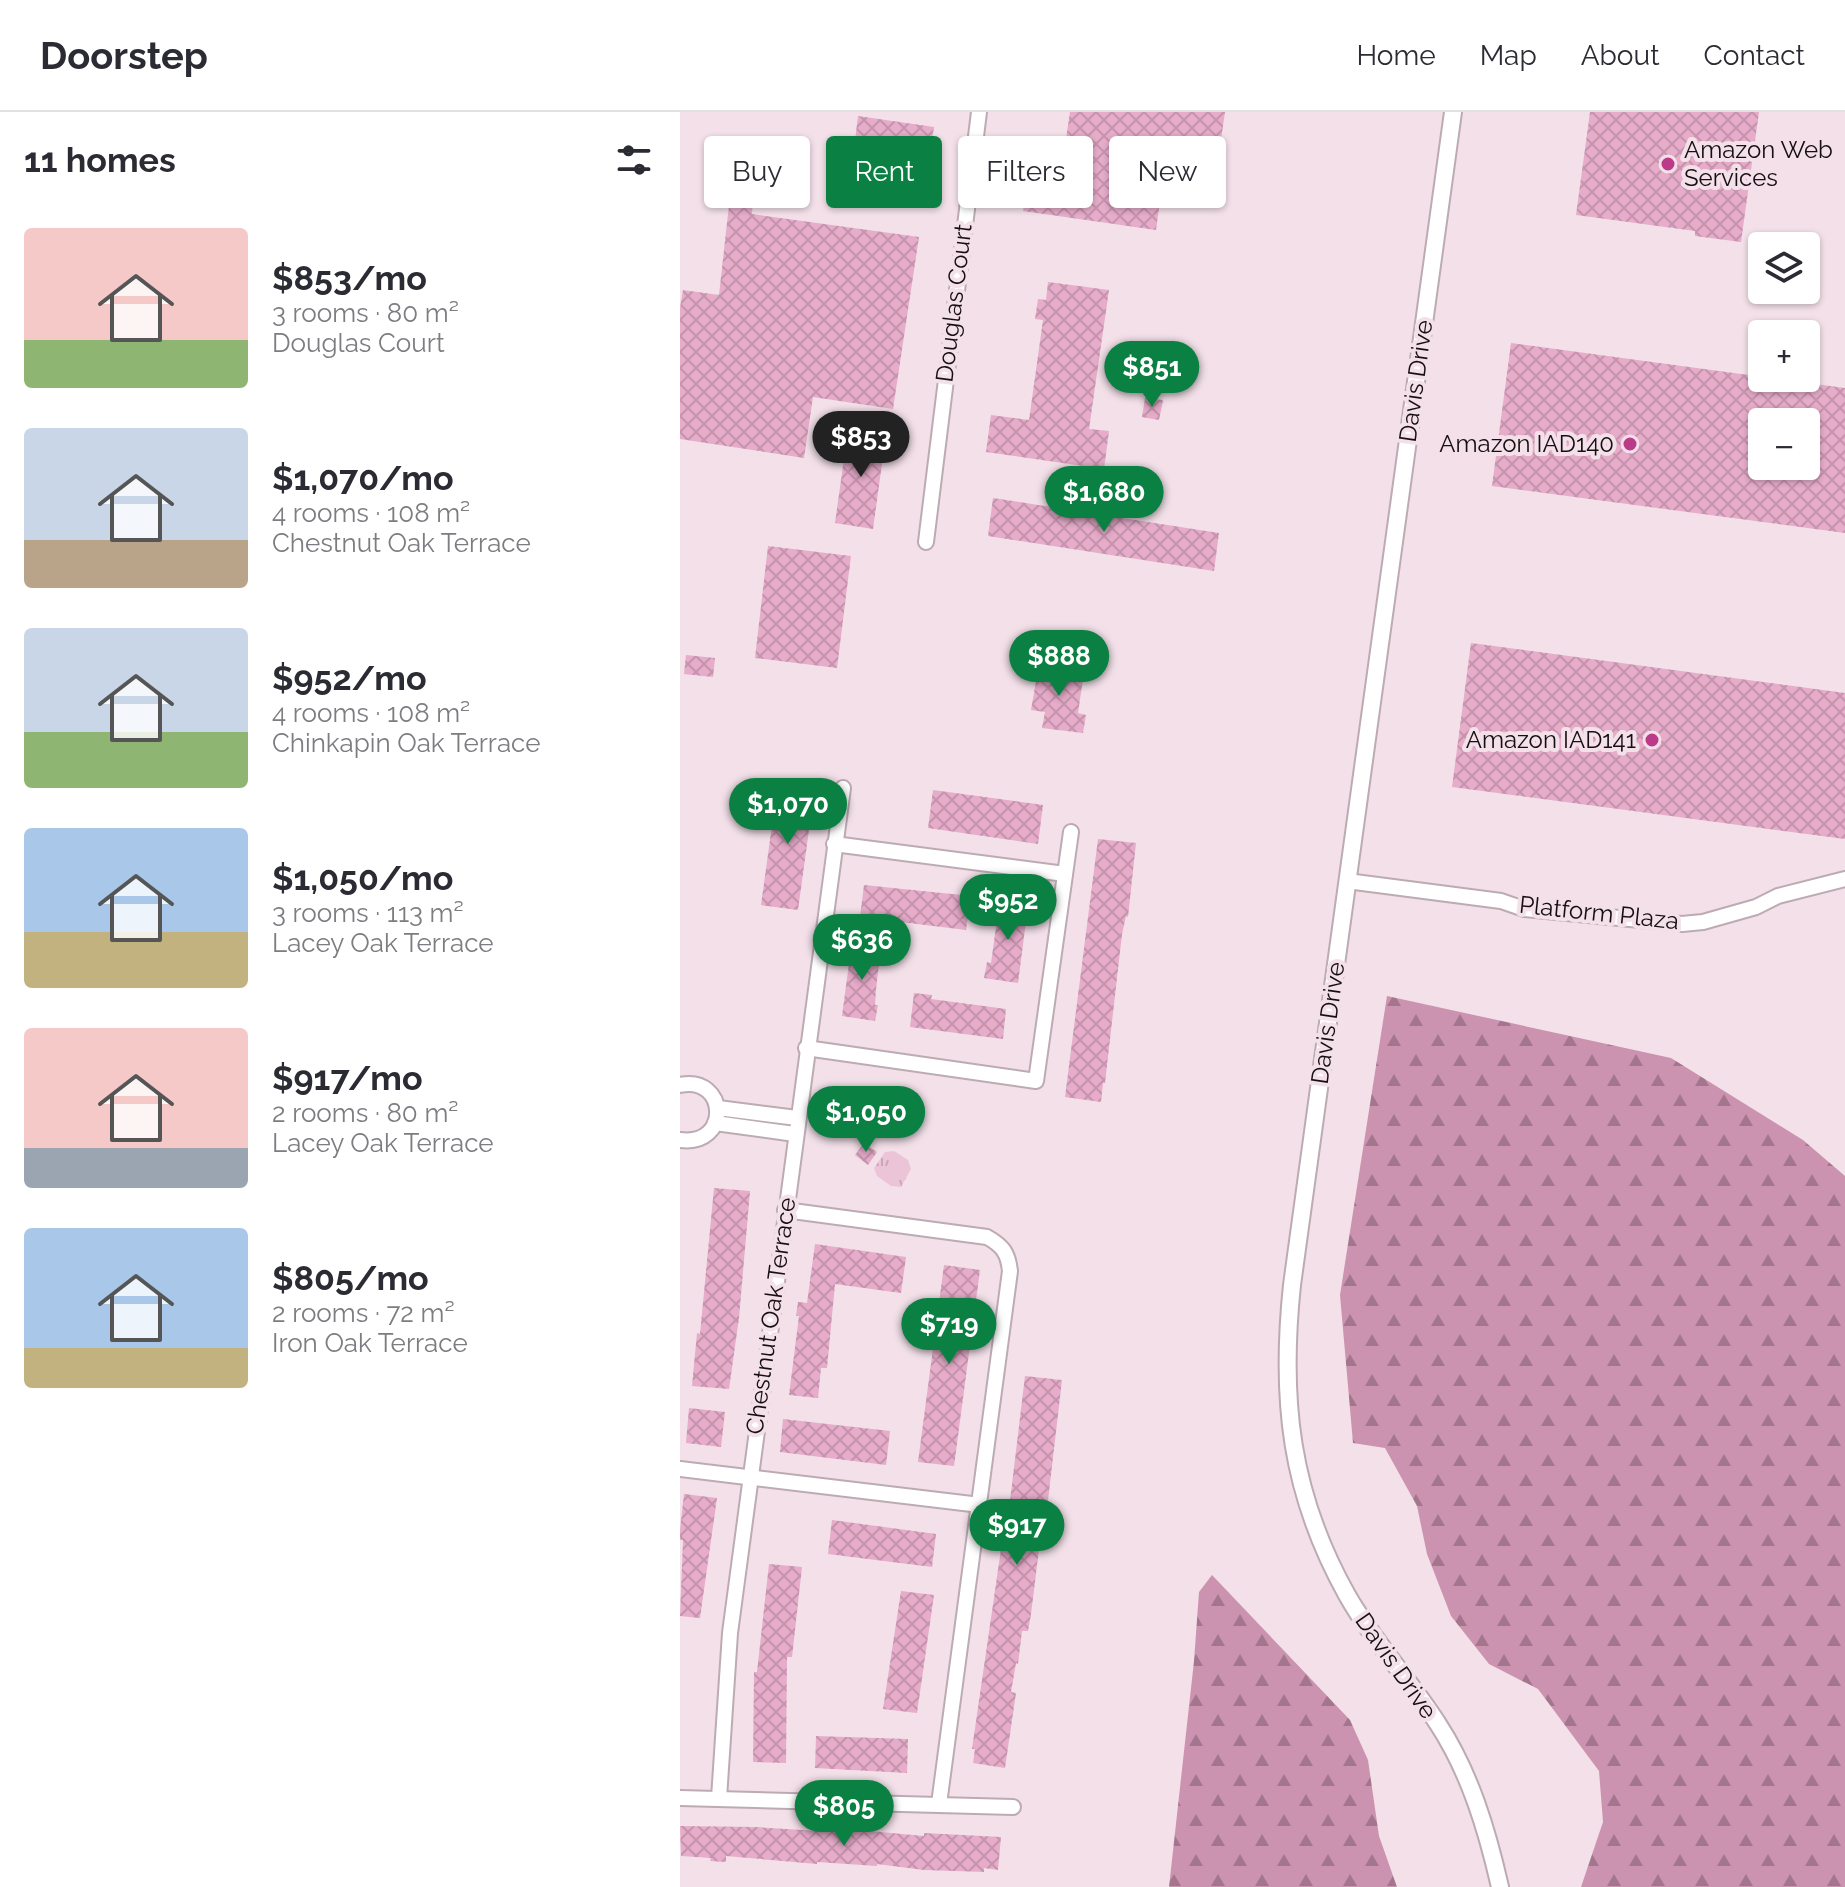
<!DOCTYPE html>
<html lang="en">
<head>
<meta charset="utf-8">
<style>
	body { margin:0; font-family:Raleway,sans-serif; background:#f2f2f3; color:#2b2b33; height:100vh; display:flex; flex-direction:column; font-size:30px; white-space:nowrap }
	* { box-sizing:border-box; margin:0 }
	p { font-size:26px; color:#7c7c81 }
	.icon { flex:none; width:44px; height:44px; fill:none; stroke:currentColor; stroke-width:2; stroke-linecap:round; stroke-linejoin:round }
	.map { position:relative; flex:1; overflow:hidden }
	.details { display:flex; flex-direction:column; background:#fff; width:680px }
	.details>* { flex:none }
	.hud { position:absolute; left:24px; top:24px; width:760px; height:72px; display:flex; gap:16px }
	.tools { position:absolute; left:1068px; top:120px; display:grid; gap:16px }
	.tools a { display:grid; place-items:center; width:72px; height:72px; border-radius:8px; background:#fff; box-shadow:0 2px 6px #0004; font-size:40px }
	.price { position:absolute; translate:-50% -68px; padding:0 18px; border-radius:28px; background:#0b8043; color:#fff; font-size:26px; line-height:52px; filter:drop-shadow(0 2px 4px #0008) }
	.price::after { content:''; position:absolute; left:50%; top:48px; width:24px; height:18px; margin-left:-12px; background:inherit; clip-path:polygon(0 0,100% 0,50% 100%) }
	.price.current { background:#222; color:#fff }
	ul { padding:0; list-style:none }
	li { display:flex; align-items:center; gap:24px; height:200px; padding:0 24px }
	li span { display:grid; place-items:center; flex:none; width:224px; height:160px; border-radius:8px; color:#555 }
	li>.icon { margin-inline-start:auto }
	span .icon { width:96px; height:96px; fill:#fffc; stroke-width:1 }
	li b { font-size:34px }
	h2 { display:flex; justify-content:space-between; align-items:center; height:96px; padding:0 24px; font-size:34px }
	.chip { padding:0 28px; border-radius:8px; background:#fff; box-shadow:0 2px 6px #0004; font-size:28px; line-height:72px }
	.chip.current { background:#0b8043; color:#fff }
	header { display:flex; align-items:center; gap:48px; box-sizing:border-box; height:112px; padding:0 40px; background:#fff; border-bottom:2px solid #e1e1e2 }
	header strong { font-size:38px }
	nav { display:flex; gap:44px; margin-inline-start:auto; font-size:28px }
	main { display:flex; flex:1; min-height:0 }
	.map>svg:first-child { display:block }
</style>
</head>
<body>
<header>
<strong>Doorstep</strong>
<nav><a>Home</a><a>Map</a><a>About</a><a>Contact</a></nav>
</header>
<main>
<section class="details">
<h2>11 homes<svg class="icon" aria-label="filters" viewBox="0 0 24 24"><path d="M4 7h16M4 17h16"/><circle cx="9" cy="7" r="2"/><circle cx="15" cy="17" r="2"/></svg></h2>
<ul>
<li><span style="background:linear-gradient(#f6c9c9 70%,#8fb573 0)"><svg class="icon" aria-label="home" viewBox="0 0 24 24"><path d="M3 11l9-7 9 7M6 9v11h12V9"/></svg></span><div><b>$853/mo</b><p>3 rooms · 80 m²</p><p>Douglas Court</p></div></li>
<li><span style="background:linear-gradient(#c9d6e8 70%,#b9a48a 0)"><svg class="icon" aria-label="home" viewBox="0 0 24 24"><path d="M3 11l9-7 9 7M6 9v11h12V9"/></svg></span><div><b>$1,070/mo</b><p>4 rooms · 108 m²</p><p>Chestnut Oak Terrace</p></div></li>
<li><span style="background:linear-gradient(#c9d6e8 65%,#8fb573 0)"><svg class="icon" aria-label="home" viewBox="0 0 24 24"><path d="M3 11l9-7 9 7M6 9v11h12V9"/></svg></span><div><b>$952/mo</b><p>4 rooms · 108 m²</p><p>Chinkapin Oak Terrace</p></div></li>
<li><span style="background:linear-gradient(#a9c7e8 65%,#c2b280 0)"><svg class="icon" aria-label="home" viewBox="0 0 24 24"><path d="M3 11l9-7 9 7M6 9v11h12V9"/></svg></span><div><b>$1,050/mo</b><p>3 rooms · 113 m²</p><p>Lacey Oak Terrace</p></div></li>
<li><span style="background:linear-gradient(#f6c9c9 75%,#9aa5b1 0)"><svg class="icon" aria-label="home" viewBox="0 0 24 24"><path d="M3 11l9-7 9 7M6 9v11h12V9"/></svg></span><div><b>$917/mo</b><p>2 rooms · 80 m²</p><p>Lacey Oak Terrace</p></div></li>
<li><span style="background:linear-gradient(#a9c7e8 75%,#c2b280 0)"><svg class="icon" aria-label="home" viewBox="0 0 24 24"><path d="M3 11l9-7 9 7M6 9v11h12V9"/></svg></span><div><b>$805/mo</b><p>2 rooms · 72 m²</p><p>Iron Oak Terrace</p></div></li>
</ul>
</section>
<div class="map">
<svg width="1165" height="1775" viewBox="0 0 1165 1775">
	<defs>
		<pattern id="forest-firs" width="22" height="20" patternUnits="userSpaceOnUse" patternTransform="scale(2)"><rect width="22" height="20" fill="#cb93af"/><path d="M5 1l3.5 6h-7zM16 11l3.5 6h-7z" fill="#a4768d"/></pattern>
		<pattern id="park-tufts" width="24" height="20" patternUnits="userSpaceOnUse" patternTransform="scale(2)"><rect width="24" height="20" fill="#ecc4d8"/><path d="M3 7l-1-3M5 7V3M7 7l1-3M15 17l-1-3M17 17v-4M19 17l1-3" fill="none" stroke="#caa7b8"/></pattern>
		<pattern id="building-cross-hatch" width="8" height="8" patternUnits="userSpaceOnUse" patternTransform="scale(2)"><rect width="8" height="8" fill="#e6acca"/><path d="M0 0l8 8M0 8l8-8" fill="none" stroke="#c593ac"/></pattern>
	</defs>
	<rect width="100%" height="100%" fill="#f3e0e9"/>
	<!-- forest -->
	<g fill="url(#forest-firs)">
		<polygon points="707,884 991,946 1123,1028 1165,1064 1165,1775 901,1775 923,1710 919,1659 858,1577 809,1552 771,1504 747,1442 737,1394 705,1336 673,1331 660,1183"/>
		<polygon points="532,1463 670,1608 688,1648 699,1724 717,1775 489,1775 514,1549 519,1480"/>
	</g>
	<!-- park -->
	<polygon fill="url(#park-tufts)" points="214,1039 228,1048 231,1057 221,1075 211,1074 197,1064 194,1056 205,1040"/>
	<!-- building -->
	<g fill="url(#building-cross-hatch)" fill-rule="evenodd">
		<polygon points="390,0 545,0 533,83 482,75 476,118 343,99 348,63 380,67"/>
		<polygon points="910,0 1079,0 1061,130 1015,124 1015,119 896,103"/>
		<polygon points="178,4 254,15 244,80 170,69"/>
		<polygon points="50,84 73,86 72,102 239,125 213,297 133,285 124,346 0,327 0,196 3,178 39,183"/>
		<polygon points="368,170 429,178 409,317 429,319 424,357 306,340 311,303 349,308 363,208 355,207 358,187 366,188"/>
		<path d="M831 231 1165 276V421L812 374ZM1082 310H1126V354H1082Z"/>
		<polygon points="465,286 483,288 479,308 462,305"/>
		<polygon points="168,318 206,323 193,417 155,411"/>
		<polygon points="313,386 539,421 534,459 308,424"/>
		<polygon points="88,434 171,444 157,556 75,546"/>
		<polygon points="791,531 1165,581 1165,727 772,675"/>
		<polygon points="6,543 35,546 33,565 4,562"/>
		<polygon points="359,552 404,560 398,601 406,603 403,621 362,616 365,600 351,598"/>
		<polygon points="98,670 135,674 118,798 81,793"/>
		<polygon points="253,678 363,693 358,732 248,716"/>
		<polygon points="418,727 456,731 448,805 446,804 442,822 425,971 423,971 421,990 385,985"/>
		<polygon points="184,773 291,784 286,818 180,805"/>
		<polygon points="315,789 348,794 338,871 304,866 307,850 311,851 317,808 313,808"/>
		<polygon points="172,829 201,833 196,878 195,893 198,893 195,909 162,904"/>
		<polygon points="234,881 252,883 251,887 326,897 323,927 230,915"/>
		<polygon points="184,1031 197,1040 188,1053 175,1043"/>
		<polygon points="34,1076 70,1079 59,1206 49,1277 12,1274 17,1221 20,1222"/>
		<polygon points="135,1132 226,1145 221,1181 155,1172 147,1256 141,1256 138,1286 109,1283 119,1204 116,1204 118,1190 127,1191"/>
		<polygon points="264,1153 300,1158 274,1354 238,1350"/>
		<polygon points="345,1264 382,1268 367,1397 372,1397 370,1414 362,1413 351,1502 348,1519 342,1519 338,1552 336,1551 331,1580 336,1581 325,1656 293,1651 295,1637 292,1637 328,1389 330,1389"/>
		<polygon points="9,1296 45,1300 41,1335 6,1331"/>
		<polygon points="103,1307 210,1319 206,1353 100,1340"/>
		<polygon points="4,1382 37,1386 20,1506 0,1504 3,1428 0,1428 0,1418"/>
		<polygon points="152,1408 256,1422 252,1455 148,1442"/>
		<polygon points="89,1452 122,1455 112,1545 107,1545 106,1651 73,1650 74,1560 77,1560"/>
		<polygon points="221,1479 254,1483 237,1601 203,1597"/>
		<polygon points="136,1624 228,1627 227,1661 135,1656"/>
		<polygon points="0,1714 75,1715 138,1719 138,1717 168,1720 168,1717 244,1724 244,1721 321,1725 318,1758 304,1756 304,1760 244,1758 197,1752 197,1754 137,1750 137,1752 46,1744 46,1750 30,1749 31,1746 1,1744"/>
	</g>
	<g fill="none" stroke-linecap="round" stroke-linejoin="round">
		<defs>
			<g id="minor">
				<polyline points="246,430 299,0"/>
				<polyline points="154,732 385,762"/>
				<polyline points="667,769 821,789 844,797 1002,812 1023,810 1076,795 1098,784 1165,767"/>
				<polyline points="126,936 356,969 391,720"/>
				<path d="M0 973C48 963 51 1035 0 1028"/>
				<polyline points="38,996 117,1006"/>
				<polyline points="35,1011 115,1022"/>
				<path d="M105 1098 307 1125C323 1134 328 1141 330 1159L259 1692"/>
				<polyline points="0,1357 300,1393"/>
				<polyline points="0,1686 333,1695"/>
				<polyline points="39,1686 50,1521 163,676"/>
			</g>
			<path id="tertiary" d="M773 0 612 1173C600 1287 610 1381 667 1483 693 1529 729 1567 758 1612 790 1661 807 1718 820 1775"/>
		</defs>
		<!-- minor casing -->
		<use href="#minor" stroke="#bdabb4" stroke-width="18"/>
		<!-- tertiary casing -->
		<use href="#tertiary" stroke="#bdabb4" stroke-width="20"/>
		<!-- minor -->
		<use href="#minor" stroke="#fff" stroke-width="14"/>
		<!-- tertiary -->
		<use href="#tertiary" stroke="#fff" stroke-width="16"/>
	</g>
	<!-- markers -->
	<g fill="#ba3c89" stroke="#f3e0e9" stroke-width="3">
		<circle cx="988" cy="52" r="8"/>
		<circle cx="950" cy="332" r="8"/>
		<circle cx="972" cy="628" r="8"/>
	</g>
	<g text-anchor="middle" stroke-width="8" stroke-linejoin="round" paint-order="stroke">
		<!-- poi labels -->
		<g font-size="24" fill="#160f12" stroke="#f3e0e9" text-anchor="end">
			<text x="1004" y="46" text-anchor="start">Amazon Web<tspan x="1004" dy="28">Services</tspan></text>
			<text x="934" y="340">Amazon IAD140</text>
			<text x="956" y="636">Amazon IAD141</text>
		</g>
		<!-- street labels -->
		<g font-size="24" fill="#160f12" stroke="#f3e0e9">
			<text transform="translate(274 191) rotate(-83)" y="8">Douglas Court</text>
			<text transform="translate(736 269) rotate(-82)" y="8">Davis Drive</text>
			<text transform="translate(919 801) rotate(6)" y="8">Platform Plaza</text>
			<text transform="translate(648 911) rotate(-82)" y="8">Davis Drive</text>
			<text transform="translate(91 1204) rotate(-82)" y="8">Chestnut Oak Terrace</text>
			<text transform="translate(716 1554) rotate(55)" y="8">Davis Drive</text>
		</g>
	</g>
</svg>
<div class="tools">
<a><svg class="icon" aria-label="layers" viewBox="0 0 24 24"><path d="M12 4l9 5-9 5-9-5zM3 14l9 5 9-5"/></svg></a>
<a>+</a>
<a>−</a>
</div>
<b class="price" style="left:472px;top:297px">$851</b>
<b class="price current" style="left:181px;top:367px">$853</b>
<b class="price" style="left:424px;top:422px">$1,680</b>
<b class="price" style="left:379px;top:586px">$888</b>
<b class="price" style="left:108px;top:734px">$1,070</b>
<b class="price" style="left:328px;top:830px">$952</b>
<b class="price" style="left:182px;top:870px">$636</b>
<b class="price" style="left:186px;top:1042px">$1,050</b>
<b class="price" style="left:269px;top:1254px">$719</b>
<b class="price" style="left:337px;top:1455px">$917</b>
<b class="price" style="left:164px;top:1736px">$805</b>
<div class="hud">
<a class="chip">Buy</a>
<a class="chip current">Rent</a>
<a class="chip">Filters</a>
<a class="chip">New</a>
</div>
</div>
</main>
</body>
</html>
